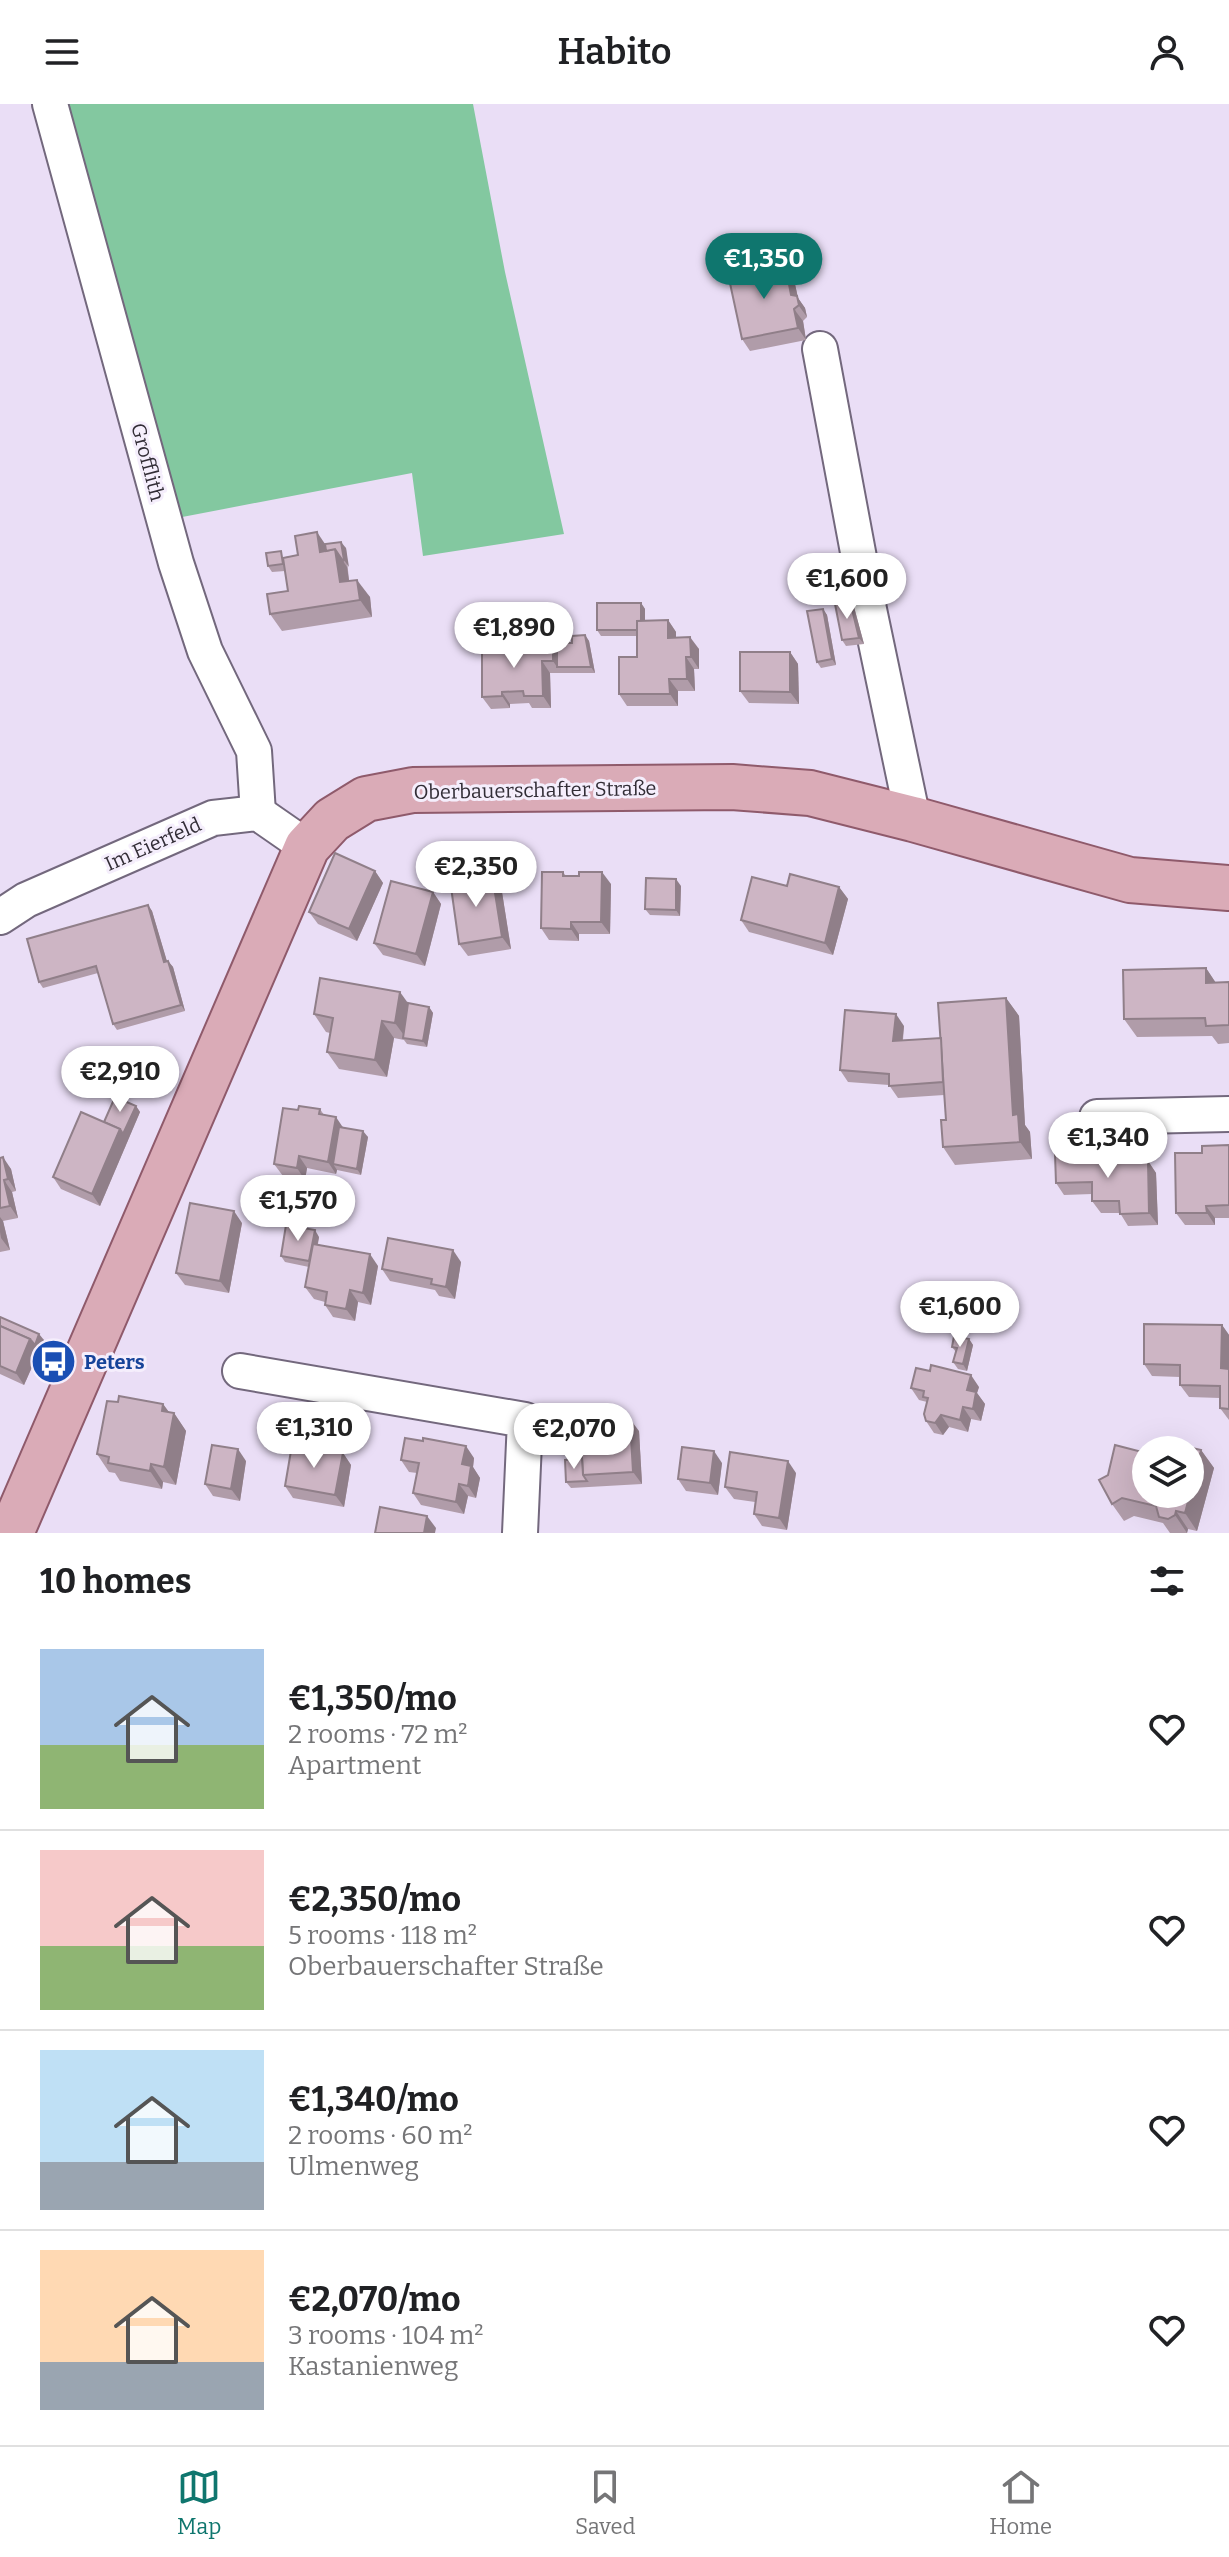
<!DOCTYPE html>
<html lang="en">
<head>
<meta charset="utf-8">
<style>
	body { margin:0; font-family:Bitter,serif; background:#f6f6f6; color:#202124; height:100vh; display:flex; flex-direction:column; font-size:30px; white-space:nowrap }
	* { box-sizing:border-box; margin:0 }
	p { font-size:26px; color:#757577 }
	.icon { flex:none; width:44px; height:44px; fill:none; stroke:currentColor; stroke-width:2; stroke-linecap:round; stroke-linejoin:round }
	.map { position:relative; height:1429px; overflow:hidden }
	.side { display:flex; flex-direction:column; background:#fff; flex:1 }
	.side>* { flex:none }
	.controls { position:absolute; left:1132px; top:1332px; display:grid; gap:16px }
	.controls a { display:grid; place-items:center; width:72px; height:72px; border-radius:50%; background:#fff; box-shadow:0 8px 32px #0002; font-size:40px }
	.price { position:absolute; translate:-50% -68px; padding:0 18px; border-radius:28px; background:#fff; color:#222; font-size:26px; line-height:52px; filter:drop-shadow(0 2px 4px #0008) }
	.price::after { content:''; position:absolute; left:50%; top:48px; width:24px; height:18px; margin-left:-12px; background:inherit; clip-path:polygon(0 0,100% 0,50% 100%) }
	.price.current { background:#0f766e; color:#fff }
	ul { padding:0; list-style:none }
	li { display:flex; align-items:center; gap:24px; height:200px; padding:0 40px }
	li+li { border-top:2px solid #e0e0e0 }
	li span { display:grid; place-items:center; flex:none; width:224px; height:160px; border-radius:0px; color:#555 }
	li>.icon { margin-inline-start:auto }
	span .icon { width:96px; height:96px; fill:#fffc; stroke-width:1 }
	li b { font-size:34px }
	h2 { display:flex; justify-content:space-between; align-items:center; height:96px; padding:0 40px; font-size:34px }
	header { display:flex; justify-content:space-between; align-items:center; height:104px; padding:0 40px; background:#fff; font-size:36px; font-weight:600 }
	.menu { display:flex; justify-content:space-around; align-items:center; height:112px; border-top:2px solid #e0e0e0; background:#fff; font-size:22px; color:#757577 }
	.menu a { display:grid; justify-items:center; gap:4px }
	.menu .current { color:#0f766e }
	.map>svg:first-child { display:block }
</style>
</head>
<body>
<header><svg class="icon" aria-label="menu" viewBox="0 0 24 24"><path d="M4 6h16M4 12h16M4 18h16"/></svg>Habito<svg class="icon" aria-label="person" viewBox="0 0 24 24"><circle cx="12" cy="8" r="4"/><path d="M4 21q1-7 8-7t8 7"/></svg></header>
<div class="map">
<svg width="1229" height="1429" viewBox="0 0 1229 1429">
	<rect width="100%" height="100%" fill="#eadef6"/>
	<!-- green -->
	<polygon fill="#83c8a0" points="66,0 473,0 505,168 564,430 423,452 412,369 177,414"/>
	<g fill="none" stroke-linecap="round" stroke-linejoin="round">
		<defs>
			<g id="minor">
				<polyline points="50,0 176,459 205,547 254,647 258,709"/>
				<polyline points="820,245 866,491 913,715"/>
				<polyline points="0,813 26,796 213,714 258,709 307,743"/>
				<polyline points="1097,1013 1229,1010"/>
				<polyline points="240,1267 525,1316 520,1429"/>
			</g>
			<polyline id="major" points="11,1429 307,743 332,716 366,695 413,686 732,683 810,689 913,715 1130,776 1229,784"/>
		</defs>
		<!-- minor casing -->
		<use href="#minor" stroke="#73687d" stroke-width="38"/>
		<!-- major casing -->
		<use href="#major" stroke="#8f5a6b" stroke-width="48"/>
		<!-- minor -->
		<use href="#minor" stroke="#fff" stroke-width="34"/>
		<!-- major -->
		<use href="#major" stroke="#daabb7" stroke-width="44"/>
	</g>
	<!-- wall -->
	<g fill="#b09ca9">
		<polygon points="793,171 798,194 805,204 807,213 803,217 806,236 750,247 742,235"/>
		<polygon points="325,440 346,444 349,477 370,493 372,513 282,527 270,510 288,487 285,467 272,468 268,462 285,453 298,451"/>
		<polygon points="850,497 854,503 864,540 846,542 842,536"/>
		<polygon points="641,499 645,505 645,517 668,516 676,528 676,534 699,545 699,565 694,565 695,587 678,587 678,602 627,602 619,590 637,553 637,532 601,532 597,526"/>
		<polygon points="823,505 827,511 836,561 821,564 817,558"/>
		<polygon points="585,531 589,537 595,569 550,569 551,604 532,604 529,599 510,600 510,604 491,605 482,593"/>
		<polygon points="790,548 798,560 799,600 749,599 740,587"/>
		<polygon points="375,767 383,779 357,837 318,820 309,808"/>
		<polygon points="563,768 566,772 611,780 610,830 579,830 579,837 549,836 541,824"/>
		<polygon points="492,770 501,782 511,845 468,852 459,840"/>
		<polygon points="681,782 680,812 650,811 645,805"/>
		<polygon points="787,782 839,783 848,795 833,851 749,828 741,816"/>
		<polygon points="433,788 441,800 425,862 383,851 374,839"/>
		<polygon points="148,801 152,807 167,858 168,857 173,863 185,907 117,926 113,920 98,869 43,884 39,878"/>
		<polygon points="1206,864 1215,878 1229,878 1229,939 1218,940 1212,932 1137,933 1124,915"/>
		<polygon points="1006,894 1019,912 1025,1021 1030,1028 1032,1055 955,1061 943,1043 946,1016 944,991 898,994 889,981 848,978 840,966 904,922 903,936 941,934"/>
		<polygon points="408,899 429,903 433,909 427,943 407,940 404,936 394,934 387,973 339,965 327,948 330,929 326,928 314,910"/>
		<polygon points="136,1002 140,1008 100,1102 61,1085 53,1073 104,1018"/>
		<polygon points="320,1005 324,1011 343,1023 368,1033 361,1071 337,1066 336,1070 307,1064 305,1076 283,1072 274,1060 298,1006"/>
		<polygon points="1229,1041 1229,1114 1215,1114 1215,1121 1185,1121 1176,1109 1202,1049"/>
		<polygon points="0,1054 11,1065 16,1087 12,1088 18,1114 3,1117 10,1146 0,1148"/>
		<polygon points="1148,1057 1156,1069 1158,1121 1128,1122 1120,1109 1101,1109 1092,1097 1092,1090 1064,1091 1056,1079 1097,1058"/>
		<polygon points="242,1119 229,1189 185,1181 176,1169"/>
		<polygon points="319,1133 318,1140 378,1162 371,1201 358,1198 355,1217 333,1213 325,1201 325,1198 314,1195 305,1183 309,1163 285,1158 281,1152"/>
		<polygon points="461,1158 455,1195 439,1192 435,1186 390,1177 382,1165"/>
		<polygon points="0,1213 44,1236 24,1281 0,1270"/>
		<polygon points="1222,1221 1229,1231 1229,1316 1220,1304 1220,1294 1189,1293 1180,1281 1180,1273 1152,1272 1144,1260"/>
		<polygon points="969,1235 973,1241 967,1267 958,1265 953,1258 956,1248 952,1243"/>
		<polygon points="979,1283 977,1289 985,1300 981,1317 971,1315 968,1328 949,1323 943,1331 934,1329 926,1317 927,1298 919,1296 911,1284"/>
		<polygon points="118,1298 163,1300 169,1308 174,1309 186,1327 176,1381 163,1378 162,1385 120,1377 115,1369 109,1368 97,1350"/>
		<polygon points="639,1327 642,1380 571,1384 566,1378 582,1354"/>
		<polygon points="1201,1346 1214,1364 1197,1427 1188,1425 1187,1429 1170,1429 1163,1419 1134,1412 1124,1417 1112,1400 1099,1376 1146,1390"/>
		<polygon points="343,1349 351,1361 344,1403 293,1394 285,1382"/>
		<polygon points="474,1354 473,1363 480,1374 476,1394 468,1392 464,1410 421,1401 413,1389 417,1369 409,1368 401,1356"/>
		<polygon points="246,1357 240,1397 213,1392 205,1380"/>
		<polygon points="722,1359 718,1391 686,1387 678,1375"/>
		<polygon points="796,1369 787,1426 762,1422 754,1410 755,1398 734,1395 725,1383"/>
	</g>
	<!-- shaded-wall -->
	<g fill="#907f89">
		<polygon points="785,159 793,171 798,194 805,204 807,213 791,191"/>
		<polygon points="794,205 803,217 806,236 798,224"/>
		<polygon points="317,428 329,446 320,448"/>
		<polygon points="341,438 346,444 349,463 344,456"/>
		<polygon points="335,445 347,463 352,496 340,478"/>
		<polygon points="357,476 370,493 372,513 360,496"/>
		<polygon points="850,497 854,503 864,540 859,534"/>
		<polygon points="641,499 645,505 645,532 641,525"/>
		<polygon points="823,505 827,511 836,561 832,555"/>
		<polygon points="668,516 676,528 676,546 668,534"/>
		<polygon points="585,531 589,537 595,569 591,563"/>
		<polygon points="690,533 699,545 699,565 691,553"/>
		<polygon points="553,542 561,554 557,563 553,557"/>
		<polygon points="790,548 798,560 799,600 790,588"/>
		<polygon points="686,553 694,565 695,587 687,575"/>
		<polygon points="542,557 550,569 551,604 543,592"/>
		<polygon points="669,575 678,587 678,602 670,590"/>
		<polygon points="502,588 510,600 510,604 502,592"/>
		<polygon points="375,767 383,779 357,837 349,825"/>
		<polygon points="602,768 611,780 610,830 601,818"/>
		<polygon points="492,770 501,782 511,845 502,833"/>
		<polygon points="676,775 681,782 680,812 676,806"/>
		<polygon points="839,783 848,795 833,851 825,839"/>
		<polygon points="433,788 441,800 425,862 416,850"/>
		<polygon points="148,801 152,807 169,864 164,858"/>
		<polygon points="571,818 579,830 579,837 571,825"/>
		<polygon points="168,857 173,863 185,907 181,901"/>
		<polygon points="1206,864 1218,882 1206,879"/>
		<polygon points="400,888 413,906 406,934 395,919"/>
		<polygon points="1006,894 1019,912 1025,1021 1030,1028 1032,1055 1020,1038 1013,1011"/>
		<polygon points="429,903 433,909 427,943 423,937"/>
		<polygon points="896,910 904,922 901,949 893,937"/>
		<polygon points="382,917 394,934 387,973 375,956"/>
		<polygon points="136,1002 140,1008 100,1102 92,1090 120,1025"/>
		<polygon points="336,1013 344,1025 333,1060 337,1066 336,1070 328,1058"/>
		<polygon points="363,1027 368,1033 361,1071 357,1065"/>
		<polygon points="299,1052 307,1064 305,1076 297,1064"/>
		<polygon points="3,1053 11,1065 16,1087 8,1075"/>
		<polygon points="1148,1057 1156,1069 1158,1121 1149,1109"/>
		<polygon points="4,1076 12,1088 18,1114 10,1102"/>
		<polygon points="1206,1102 1215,1114 1215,1121 1207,1109"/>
		<polygon points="234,1107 242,1119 229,1189 220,1177"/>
		<polygon points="0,1113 3,1117 10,1146 1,1134 0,1128"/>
		<polygon points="315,1126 319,1133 313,1163 309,1157"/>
		<polygon points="453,1146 461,1158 455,1195 446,1183"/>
		<polygon points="370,1150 378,1162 371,1201 363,1189"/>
		<polygon points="350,1186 358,1198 355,1217 346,1205"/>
		<polygon points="1222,1221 1229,1231 1229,1276 1221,1264"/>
		<polygon points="39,1230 44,1236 24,1281 16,1269 30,1235"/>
		<polygon points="969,1235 973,1241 967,1267 963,1260"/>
		<polygon points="971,1271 979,1283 977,1289 985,1300 981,1317 973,1305 967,1286"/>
		<polygon points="163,1300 173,1314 174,1309 186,1327 176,1381 164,1363 162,1307"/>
		<polygon points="963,1303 971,1315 968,1328 960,1316"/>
		<polygon points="941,1311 949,1323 943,1331 935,1319"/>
		<polygon points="630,1315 639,1327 642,1380 633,1368"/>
		<polygon points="466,1342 474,1354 473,1363 480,1374 476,1394 468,1382 462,1360"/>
		<polygon points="238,1345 246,1357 240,1397 231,1385"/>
		<polygon points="1201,1346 1214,1364 1197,1427 1185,1409"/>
		<polygon points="714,1347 722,1359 718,1391 710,1379"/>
		<polygon points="343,1349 351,1361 344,1403 335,1391"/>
		<polygon points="788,1357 796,1369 787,1426 779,1414"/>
		<polygon points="151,1360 163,1378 162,1385 150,1367"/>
		<polygon points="459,1380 468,1392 464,1410 456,1398"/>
		<polygon points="1176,1407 1188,1425 1187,1429 1175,1411"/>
		<polygon points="427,1412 436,1424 435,1429 424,1429"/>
	</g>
	<!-- building -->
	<g fill="#cdb5c4" stroke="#907f89" stroke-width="2">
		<polygon points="785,159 791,191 797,192 799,201 794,205 798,224 742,235 728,170"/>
		<polygon points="317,428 320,448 335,445 340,478 357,476 360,496 270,510 267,490 288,487 283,454 298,451 295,432"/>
		<polygon points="341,438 344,456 343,457 335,445 326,447 325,440"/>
		<polygon points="281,447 283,460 268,462 266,449"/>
		<polygon points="850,497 859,534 842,536 835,500"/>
		<polygon points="597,499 641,499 641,517 637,517 637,526 597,526"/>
		<polygon points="823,505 832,555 817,558 807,507"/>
		<polygon points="668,516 668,534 690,533 691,553 686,553 687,575 669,575 670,590 619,590 619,553 637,553 637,517"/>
		<polygon points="585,531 591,563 557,563 557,539 572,539 572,532"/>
		<polygon points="553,542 553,557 542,557 543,592 524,592 523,587 502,588 502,592 482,593 482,544"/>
		<polygon points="740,548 790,548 790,588 740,587"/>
		<polygon points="335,749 375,767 349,825 309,808"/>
		<polygon points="542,768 563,768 563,772 579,772 579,768 602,768 601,818 571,818 571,825 541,824"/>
		<polygon points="492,770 502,833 459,840 450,776"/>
		<polygon points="790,770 839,783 825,839 741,816 752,773 787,782"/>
		<polygon points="646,774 676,775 676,806 645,805"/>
		<polygon points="391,777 433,788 416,850 374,839"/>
		<polygon points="148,801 164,858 168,857 181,901 113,920 96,862 39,878 27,835"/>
		<polygon points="1206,864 1206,879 1229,878 1229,921 1206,922 1205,914 1124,915 1123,866"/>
		<polygon points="320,874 400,888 395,919 382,917 375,956 327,948 333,914 314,910"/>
		<polygon points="1006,894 1013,1011 1018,1010 1020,1038 943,1043 941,1016 946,1016 938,899"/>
		<polygon points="408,899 429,903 423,937 403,934"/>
		<polygon points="845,906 896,910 893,937 941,934 943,978 889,982 889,970 840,966"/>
		<polygon points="115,993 136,1002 123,1030 120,1025 104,1018"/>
		<polygon points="299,1002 320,1005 319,1010 336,1013 328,1058 299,1052 297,1064 274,1060 283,1004 298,1006"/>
		<polygon points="81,1008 120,1025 92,1090 53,1073"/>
		<polygon points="339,1023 363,1027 357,1065 333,1060"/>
		<polygon points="1229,1041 1229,1101 1206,1102 1207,1109 1176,1109 1175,1049 1202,1049 1202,1042"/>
		<polygon points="1091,1049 1091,1058 1148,1057 1149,1109 1120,1110 1119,1097 1092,1097 1092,1078 1056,1079 1055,1050"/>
		<polygon points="3,1053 8,1075 4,1076 10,1102 0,1104 0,1054"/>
		<polygon points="190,1099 234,1107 220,1177 176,1169"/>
		<polygon points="286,1121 315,1126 309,1157 281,1152"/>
		<polygon points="388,1134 453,1146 446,1183 431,1180 432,1175 382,1165"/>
		<polygon points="313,1140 370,1150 363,1189 350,1186 346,1205 325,1201 327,1188 305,1183"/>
		<polygon points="0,1213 39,1230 35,1241 30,1235 0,1222"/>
		<polygon points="1144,1220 1222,1221 1221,1264 1229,1265 1229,1305 1220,1304 1220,1282 1180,1281 1180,1261 1144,1260"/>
		<polygon points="0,1222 30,1235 16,1269 0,1262"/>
		<polygon points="954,1232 969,1235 963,1260 953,1258 957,1244 952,1243"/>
		<polygon points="931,1261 971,1271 967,1286 976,1288 973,1305 963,1303 960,1316 941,1311 935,1319 926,1317 924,1310 928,1294 923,1293 924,1287 911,1284 916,1264 930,1267"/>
		<polygon points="119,1292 163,1300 162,1307 174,1309 164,1363 151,1360 150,1367 108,1359 109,1353 97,1350 107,1297 118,1298"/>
		<polygon points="630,1315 633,1368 583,1371 580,1318"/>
		<polygon points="405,1334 423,1337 423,1334 466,1342 462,1360 471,1362 468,1382 459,1380 456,1398 413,1389 419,1359 401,1356"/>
		<polygon points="1166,1338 1201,1346 1190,1389 1190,1346 1164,1346"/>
		<polygon points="212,1341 238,1345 231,1385 205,1380"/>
		<polygon points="292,1341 343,1349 335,1391 285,1382"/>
		<polygon points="1115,1341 1146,1349 1146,1390 1190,1390 1185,1409 1176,1407 1175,1411 1168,1415 1159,1413 1156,1402 1122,1394 1112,1400 1099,1376 1108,1371"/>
		<polygon points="682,1343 714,1347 710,1379 678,1375"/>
		<polygon points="730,1348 788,1357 779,1414 754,1410 757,1388 725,1383"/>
		<polygon points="582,1354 583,1371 587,1377 566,1378 565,1356"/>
		<polygon points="380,1403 427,1412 424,1429 375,1429"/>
	</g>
	<!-- icons -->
	<defs>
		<symbol id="bus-disc" viewBox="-11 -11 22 22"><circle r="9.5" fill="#1a4fb4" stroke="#f5eefc"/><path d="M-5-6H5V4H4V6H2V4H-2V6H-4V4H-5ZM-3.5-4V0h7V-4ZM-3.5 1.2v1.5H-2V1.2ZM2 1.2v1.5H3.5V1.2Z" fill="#fff"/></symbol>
	</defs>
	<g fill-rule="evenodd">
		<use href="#bus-disc" x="28" y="1232" width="51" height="51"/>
	</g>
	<g text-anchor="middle" stroke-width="6" stroke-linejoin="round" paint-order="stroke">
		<!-- street labels -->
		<g font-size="20" fill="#322d36" stroke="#f5eefc">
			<text transform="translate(148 358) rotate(75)" y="7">Grofflith</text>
			<text transform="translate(535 686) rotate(-1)" y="7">Oberbauerschafter Straße</text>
			<text transform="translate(153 740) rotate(-24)" y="7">Im Eierfeld</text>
		</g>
		<!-- transit labels -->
		<g font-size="20" font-weight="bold" fill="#164399" stroke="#f5eefc" text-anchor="start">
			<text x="84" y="1265">Peters</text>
		</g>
	</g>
</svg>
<div class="controls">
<a><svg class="icon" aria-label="layers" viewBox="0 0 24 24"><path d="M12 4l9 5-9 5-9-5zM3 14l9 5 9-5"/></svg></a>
</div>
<b class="price current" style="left:764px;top:197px">€1,350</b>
<b class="price" style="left:847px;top:517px">€1,600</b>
<b class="price" style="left:514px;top:566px">€1,890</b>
<b class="price" style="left:476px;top:805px">€2,350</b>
<b class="price" style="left:120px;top:1010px">€2,910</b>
<b class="price" style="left:1108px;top:1076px">€1,340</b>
<b class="price" style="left:298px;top:1139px">€1,570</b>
<b class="price" style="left:960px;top:1245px">€1,600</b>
<b class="price" style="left:314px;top:1366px">€1,310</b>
<b class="price" style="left:574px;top:1367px">€2,070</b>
</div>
<section class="side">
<h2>10 homes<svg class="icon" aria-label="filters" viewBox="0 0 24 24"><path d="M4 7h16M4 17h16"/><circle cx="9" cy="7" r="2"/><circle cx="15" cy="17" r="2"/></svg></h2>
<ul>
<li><span style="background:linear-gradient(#a9c7e8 60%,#8fb573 0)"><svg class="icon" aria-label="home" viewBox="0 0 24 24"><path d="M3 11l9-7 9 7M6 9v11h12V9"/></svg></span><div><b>€1,350/mo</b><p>2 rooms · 72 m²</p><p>Apartment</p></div><svg class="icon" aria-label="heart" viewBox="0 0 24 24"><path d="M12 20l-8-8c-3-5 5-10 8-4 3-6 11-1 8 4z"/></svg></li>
<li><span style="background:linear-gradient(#f6c9c9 60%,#8fb573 0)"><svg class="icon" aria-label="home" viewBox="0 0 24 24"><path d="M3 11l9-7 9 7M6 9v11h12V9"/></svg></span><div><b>€2,350/mo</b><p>5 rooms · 118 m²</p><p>Oberbauerschafter Straße</p></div><svg class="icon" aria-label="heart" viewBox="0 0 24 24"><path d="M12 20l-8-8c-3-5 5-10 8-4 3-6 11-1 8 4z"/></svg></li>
<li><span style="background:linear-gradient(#bfe0f5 70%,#9aa5b1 0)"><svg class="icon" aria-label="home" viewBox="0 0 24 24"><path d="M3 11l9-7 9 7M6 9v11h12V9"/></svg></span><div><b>€1,340/mo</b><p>2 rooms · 60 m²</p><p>Ulmenweg</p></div><svg class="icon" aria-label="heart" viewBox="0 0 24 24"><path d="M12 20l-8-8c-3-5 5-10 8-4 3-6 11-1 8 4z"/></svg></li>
<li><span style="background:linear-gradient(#ffd9b3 70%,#9aa5b1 0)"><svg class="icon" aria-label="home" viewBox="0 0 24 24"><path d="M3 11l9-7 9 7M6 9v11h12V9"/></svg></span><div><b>€2,070/mo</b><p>3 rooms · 104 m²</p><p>Kastanienweg</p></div><svg class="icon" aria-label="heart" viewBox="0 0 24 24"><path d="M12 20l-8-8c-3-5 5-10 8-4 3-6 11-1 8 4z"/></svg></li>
</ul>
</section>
<nav class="menu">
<a class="current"><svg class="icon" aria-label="map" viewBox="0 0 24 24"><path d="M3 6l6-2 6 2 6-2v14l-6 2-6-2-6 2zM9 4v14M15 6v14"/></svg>Map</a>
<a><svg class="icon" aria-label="saved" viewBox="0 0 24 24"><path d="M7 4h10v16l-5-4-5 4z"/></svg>Saved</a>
<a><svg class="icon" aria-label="home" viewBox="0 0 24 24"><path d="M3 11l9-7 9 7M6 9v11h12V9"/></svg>Home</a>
</nav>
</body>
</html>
